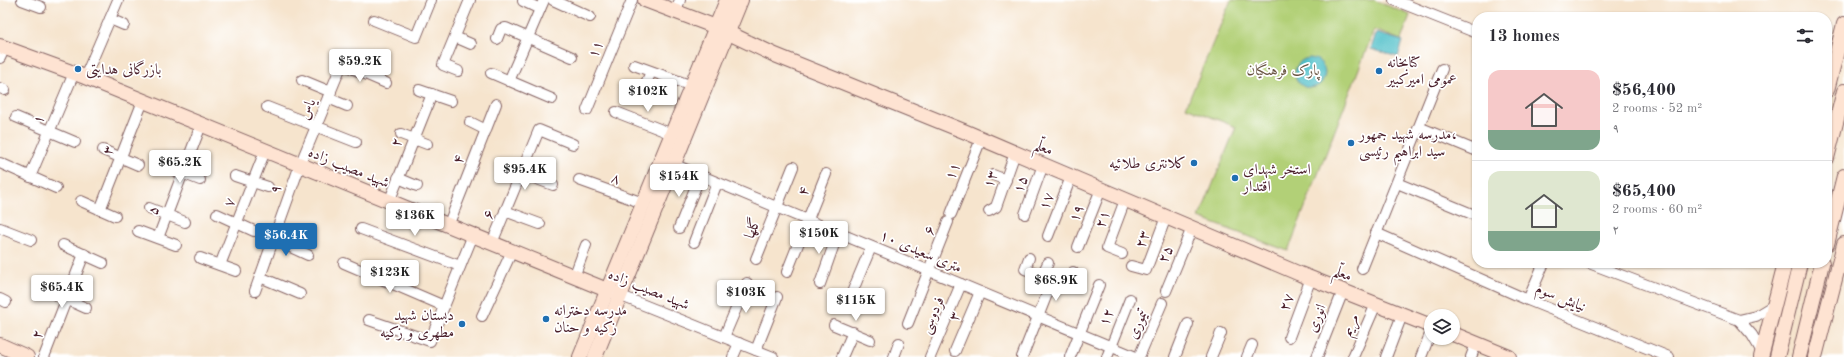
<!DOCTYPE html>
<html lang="en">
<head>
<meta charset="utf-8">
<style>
	body { margin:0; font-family:"Old Standard TT",Amiri,serif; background:#f2f2f3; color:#2b2b33; height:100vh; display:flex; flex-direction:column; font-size:15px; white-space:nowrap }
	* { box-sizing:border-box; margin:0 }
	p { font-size:13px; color:#7c7c81 }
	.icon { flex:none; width:22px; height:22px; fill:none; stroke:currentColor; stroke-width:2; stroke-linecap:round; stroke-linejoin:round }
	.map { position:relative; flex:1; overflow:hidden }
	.details { position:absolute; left:1472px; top:12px; width:360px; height:256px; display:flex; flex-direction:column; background:#fff; border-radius:16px; box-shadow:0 1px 3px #0004 }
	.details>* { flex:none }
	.tools { position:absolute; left:1424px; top:309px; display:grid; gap:8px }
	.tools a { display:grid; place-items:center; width:36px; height:36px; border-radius:50%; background:#fff; box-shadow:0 1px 3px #0004; font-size:20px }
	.price { position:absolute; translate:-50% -34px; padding:0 9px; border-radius:4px; background:#fff; color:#222; font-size:13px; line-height:26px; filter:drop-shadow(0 1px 2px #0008) }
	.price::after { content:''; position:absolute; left:50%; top:24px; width:12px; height:9px; margin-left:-6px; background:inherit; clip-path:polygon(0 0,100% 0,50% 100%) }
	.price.active { background:#1f6fb2; color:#fff }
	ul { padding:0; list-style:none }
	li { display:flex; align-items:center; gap:12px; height:100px; padding:0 16px }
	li+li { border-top:1px solid #e1e1e2 }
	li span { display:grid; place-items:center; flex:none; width:112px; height:80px; border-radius:12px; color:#555 }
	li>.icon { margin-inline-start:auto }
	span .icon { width:48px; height:48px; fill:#fffc; stroke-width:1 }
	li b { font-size:17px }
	h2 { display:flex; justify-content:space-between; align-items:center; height:48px; padding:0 16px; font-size:17px }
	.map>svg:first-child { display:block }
</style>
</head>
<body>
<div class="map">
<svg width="1844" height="357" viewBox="0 0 1844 357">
	<rect width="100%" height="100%" fill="#fff"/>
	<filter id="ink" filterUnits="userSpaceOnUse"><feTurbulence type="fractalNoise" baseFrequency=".025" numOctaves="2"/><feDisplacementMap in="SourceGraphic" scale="8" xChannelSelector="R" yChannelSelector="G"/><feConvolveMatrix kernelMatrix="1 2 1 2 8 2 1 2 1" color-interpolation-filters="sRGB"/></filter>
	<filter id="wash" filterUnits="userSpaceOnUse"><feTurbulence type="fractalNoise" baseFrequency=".012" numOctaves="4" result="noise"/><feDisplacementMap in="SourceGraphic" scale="16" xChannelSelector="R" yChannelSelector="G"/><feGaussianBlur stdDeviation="0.9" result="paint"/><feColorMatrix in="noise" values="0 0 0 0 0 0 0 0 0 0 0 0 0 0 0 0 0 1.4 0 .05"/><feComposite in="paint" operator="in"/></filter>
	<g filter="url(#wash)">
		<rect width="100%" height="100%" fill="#f6e4cd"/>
		<!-- green -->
		<polygon fill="#b2d077" stroke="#7e7851" points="1231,0 1374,0 1410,15 1401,40 1374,30 1288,251 1199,218 1236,127 1186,107"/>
		<!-- water -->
		<g fill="#53c1ca" stroke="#4e707a">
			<polygon points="1376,33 1403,41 1398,57 1371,49"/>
			<circle cx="1310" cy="73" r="15"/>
		</g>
	</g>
	<g filter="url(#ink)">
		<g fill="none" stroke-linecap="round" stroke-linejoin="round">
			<defs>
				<g id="street">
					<polyline points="22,0 41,7"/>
					<polyline points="553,0 590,17"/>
					<polyline points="1394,0 1477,33"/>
					<polyline points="523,1 540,9"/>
					<polyline points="675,12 680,0"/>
					<polyline points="110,19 124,25"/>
					<polyline points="374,20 416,37 431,0"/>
					<polyline points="455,37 471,44"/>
					<polyline points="497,39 501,29 506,28 572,57"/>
					<polyline points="0,58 5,47"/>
					<polyline points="634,65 692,86"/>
					<polyline points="458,71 443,65 470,0"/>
					<polyline points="491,73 552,99"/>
					<polyline points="85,77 118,0"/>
					<polyline points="302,80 331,92"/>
					<polyline points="509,81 544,0"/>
					<polyline points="646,83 651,72"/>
					<polyline points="0,88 5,90"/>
					<polyline points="419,90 451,101"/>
					<polyline points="328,98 347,106"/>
					<polyline points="267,107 356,142"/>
					<polyline points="587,110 632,0"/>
					<polyline points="616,112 672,134"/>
					<polyline points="16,117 75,142"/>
					<polyline points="470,122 486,130"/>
					<polyline points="1419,127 1477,151"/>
					<polyline points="401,134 427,144"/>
					<polyline points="103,150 138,165"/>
					<polyline points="0,163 56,188"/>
					<polyline points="673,164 1136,357"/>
					<polyline points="166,167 200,180"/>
					<polyline points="521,173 553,185"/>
					<polyline points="993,175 1006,180"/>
					<polyline points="235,176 268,187"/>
					<polyline points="30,177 74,73"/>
					<polyline points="398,178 417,186"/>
					<polyline points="579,180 643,203"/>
					<polyline points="1397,183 1477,216"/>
					<polyline points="81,201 115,216"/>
					<polyline points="389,202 432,94"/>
					<polyline points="149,208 185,222"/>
					<polyline points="100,210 143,101"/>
					<polyline points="505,211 540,224"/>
					<polyline points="989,211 996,207 1015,153"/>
					<polyline points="217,214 254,231"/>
					<polyline points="951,214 981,139"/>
					<polyline points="1025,214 1043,165"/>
					<polyline points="448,226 496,104"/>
					<polyline points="0,228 31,240"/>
					<polyline points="679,228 700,176"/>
					<polyline points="361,229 460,266"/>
					<polyline points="138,231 176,245"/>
					<polyline points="1376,233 1528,300 1669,357"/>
					<polyline points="1048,236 1071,177"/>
					<polyline points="158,238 201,125"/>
					<polyline points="273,239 308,255"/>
					<polyline points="694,242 717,183"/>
					<polyline points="492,243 539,130 573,144"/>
					<polyline points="63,245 103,263"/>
					<polyline points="1078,247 1101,189"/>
					<polyline points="1122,254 1107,248 1125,200"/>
					<polyline points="200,258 236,271"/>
					<polyline points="1029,258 1025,269 1069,285 1073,272"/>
					<polyline points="756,259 793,167"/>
					<polyline points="344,263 444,306"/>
					<polyline points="1589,263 1739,320"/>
					<polyline points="220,265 265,151"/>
					<polyline points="1131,266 1146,270 1166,217"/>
					<polyline points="1362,269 1442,69"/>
					<polyline points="787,272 826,174"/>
					<polyline points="1042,275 1048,263"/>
					<polyline points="260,277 300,294"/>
					<polyline points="574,277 586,245"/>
					<polyline points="820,284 838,233"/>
					<polyline points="46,290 86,308"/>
					<polyline points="255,291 300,165 342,64 386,83"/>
					<polyline points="1166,291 1192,228"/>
					<polyline points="614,293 773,357"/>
					<polyline points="851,295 871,247"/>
					<polyline points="0,299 6,302"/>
					<polyline points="1528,300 1544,263"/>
					<polyline points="482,316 512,251"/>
					<polyline points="369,320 430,341 473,235"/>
					<polyline points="908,323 948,222"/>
					<polyline points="834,325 870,340"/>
					<polyline points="724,337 747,283"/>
					<polyline points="1289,337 1311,278"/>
					<polyline points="756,350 777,297"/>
					<polyline points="955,351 980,292"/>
					<polyline points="1762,352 1752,335 1739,320 1756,316 1774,305"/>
					<polyline points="44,357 84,254"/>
					<polyline points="733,357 739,343"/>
					<polyline points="842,357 853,332"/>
					<polyline points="894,357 899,343"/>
					<polyline points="930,357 961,284"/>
					<polyline points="1022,357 1053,279"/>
					<polyline points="1070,357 1099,285"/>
					<polyline points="1107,357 1130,299"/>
					<polyline points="1139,357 1162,303"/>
					<polyline points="1175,357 1188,324"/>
					<polyline points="1211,357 1221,333"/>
					<polyline points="1247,357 1252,345"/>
					<polyline points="1317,357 1343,291"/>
					<polyline points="1353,357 1376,304"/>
					<polyline points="1386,357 1402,315"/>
					<polyline points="1421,357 1431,332"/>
					<polyline points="1471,357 1476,344"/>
				</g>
				<g id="secondary">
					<polyline points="645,0 716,27 775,55 966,132 1300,274 1431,326"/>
					<polyline points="0,46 85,77 607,290"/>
					<polyline points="1827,90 1844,24"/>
					<polyline points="1827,158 1844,91"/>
					<polyline points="1827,244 1844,176"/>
					<polyline points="1453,334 1509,357"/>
					<polyline points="0,345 27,357"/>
					<polyline points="580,357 727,0"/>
					<polyline points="595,357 741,0"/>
					<polyline points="1761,357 1785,263"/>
					<polyline points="1777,357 1800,263"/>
					<polyline points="1799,357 1822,263"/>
					<polyline points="1815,357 1844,244"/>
				</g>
			</defs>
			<!-- street casing -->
			<use href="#street" stroke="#866464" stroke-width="12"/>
			<!-- secondary casing -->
			<use href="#secondary" stroke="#866464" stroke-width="16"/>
			<!-- street -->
			<use href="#street" stroke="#fff" stroke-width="10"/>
			<!-- secondary -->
			<use href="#secondary" stroke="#fee3d2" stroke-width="14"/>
		</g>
	</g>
	<!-- markers -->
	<g fill="#1f6fb2" stroke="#fff" stroke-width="1.5">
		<circle cx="78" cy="69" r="4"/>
		<circle cx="1379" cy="71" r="4"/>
		<circle cx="1351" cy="143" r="4"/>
		<circle cx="1194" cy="163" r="4"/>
		<circle cx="1235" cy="178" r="4"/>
		<circle cx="546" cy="319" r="4"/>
		<circle cx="462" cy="324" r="4"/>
	</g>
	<g text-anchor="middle" stroke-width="3.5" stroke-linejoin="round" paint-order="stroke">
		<!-- street labels -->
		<g font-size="15" fill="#4a1f2b" stroke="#fff">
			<text transform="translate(595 49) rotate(-68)" y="5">۱۱</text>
			<text transform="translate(307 109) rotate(-67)" y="5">یاس</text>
			<text transform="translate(38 119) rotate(-67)" y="5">۱</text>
			<text transform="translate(396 142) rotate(-68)" y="5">۲</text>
			<text transform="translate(1044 147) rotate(23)" y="5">معلّم</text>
			<text transform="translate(108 150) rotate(-68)" y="5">۳</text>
			<text transform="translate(458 159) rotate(-69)" y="5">۴</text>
			<text transform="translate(349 167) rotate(22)" y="5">شهید مصیب زاده</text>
			<text transform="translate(952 171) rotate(-68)" y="5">۱۱</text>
			<text transform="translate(616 178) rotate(20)" y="5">۸</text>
			<text transform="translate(990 179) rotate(-70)" y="5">۱۳</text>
			<text transform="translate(1020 184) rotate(-70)" y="5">۱۵</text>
			<text transform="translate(275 189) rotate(-70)" y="5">۹</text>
			<text transform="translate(803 191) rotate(-68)" y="5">۴</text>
			<text transform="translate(1046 201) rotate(-69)" y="5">۱۷</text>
			<text transform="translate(229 202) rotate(-68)" y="5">۷</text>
			<text transform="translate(153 210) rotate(-69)" y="5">۵</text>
			<text transform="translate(1076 213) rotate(-68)" y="5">۱۹</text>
			<text transform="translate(488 214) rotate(-68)" y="5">۶</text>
			<text transform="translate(1102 219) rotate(-69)" y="5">۲۱</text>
			<text transform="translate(752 228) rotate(-69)" y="5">گلها</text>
			<text transform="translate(929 230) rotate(-69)" y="5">۶</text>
			<text transform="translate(1142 239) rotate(-70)" y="5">۲۳</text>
			<text transform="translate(921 251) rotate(23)" y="5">۱۰ متری سعیدی</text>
			<text transform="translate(1165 254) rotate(-68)" y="5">۲۵</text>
			<text transform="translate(1343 273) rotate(22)" y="5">معلّم</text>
			<text transform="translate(649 289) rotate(22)" y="5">شهید مصیب زاده</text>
			<text transform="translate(1561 297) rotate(22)" y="5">نیایش سوم</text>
			<text transform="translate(1286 302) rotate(-70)" y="5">۲۷</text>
			<text transform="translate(932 315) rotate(-67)" y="5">فردوسی</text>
			<text transform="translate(954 316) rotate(-67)" y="5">۳</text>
			<text transform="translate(1106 317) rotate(-69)" y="5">۱۲</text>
			<text transform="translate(1316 318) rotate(-68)" y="5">انوری</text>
			<text transform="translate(1137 324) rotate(-67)" y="5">تیموری</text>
			<text transform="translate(1350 325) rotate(-67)" y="5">مریم</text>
			<text transform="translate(37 334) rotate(-69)" y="5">۲</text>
		</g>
		<!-- poi labels -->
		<g font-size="15" fill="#4a1f2b" stroke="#fff" text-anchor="start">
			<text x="1387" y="67">کتابخانه<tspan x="1387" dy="17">عمومی امیرکبیر</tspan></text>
			<text x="86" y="74">بازرگانی هدایتی</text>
			<text x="1359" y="139">مدرسه شهید جمهور،<tspan x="1359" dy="17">سید ابراهیم رئیسی</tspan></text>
			<text x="1186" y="168" text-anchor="end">کلانتری طلائیه</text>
			<text x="1243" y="174">استخر شهدای<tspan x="1243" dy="17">اقتدار</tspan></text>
			<text x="554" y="315">مدرسه دخترانه<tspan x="554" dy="17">زکیه و حنان</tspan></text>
			<text x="454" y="320" text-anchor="end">دبستان شهید<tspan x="454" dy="17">مطهری و زکیه</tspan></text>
		</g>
		<!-- park labels -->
		<g font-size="15" fill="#695442" stroke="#fff">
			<text x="1283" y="75">پارک فرهنگیان</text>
		</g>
	</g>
</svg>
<div class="tools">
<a><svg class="icon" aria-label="layers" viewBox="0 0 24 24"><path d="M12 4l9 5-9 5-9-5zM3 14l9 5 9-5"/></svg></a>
</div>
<b class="price" style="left:360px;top:83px">$59.2K</b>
<b class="price" style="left:648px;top:113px">$102K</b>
<b class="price" style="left:180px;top:184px">$65.2K</b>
<b class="price" style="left:525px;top:191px">$95.4K</b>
<b class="price" style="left:679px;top:198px">$154K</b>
<b class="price" style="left:415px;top:237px">$136K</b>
<b class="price" style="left:819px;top:255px">$150K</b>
<b class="price active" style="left:286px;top:257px">$56.4K</b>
<b class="price" style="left:390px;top:294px">$123K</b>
<b class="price" style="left:1056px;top:302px">$68.9K</b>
<b class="price" style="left:62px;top:309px">$65.4K</b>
<b class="price" style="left:746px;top:314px">$103K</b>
<b class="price" style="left:856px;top:322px">$115K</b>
<section class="details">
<h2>13 homes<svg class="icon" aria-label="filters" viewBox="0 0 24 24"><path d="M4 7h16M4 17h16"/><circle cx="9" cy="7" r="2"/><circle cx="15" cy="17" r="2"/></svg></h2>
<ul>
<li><span style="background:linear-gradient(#f6c9c9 75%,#7fa58c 0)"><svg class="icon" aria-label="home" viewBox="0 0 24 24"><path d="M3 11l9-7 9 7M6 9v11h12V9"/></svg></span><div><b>$56,400</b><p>2 rooms · 52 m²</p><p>۹</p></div></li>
<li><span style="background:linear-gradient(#dfe7d0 75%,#7fa58c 0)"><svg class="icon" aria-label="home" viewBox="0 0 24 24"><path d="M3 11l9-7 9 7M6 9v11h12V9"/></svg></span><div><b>$65,400</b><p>2 rooms · 60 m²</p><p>۲</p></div></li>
</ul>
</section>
</div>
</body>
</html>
